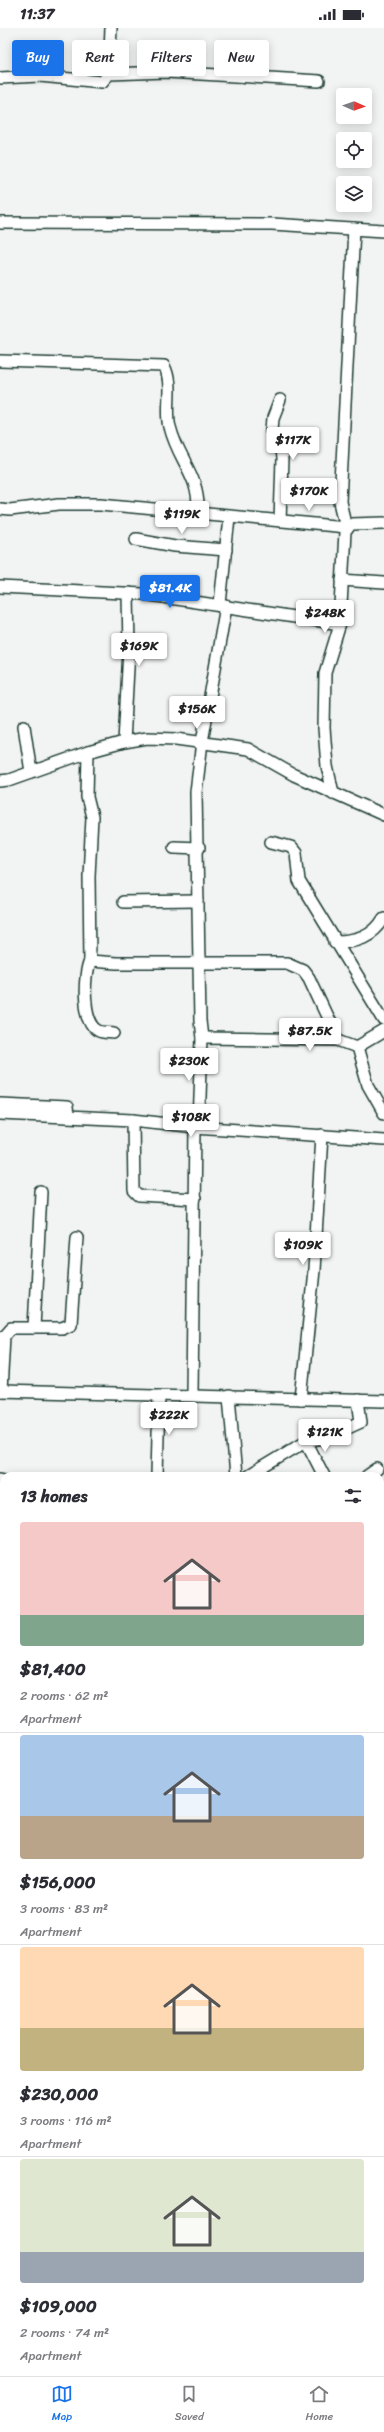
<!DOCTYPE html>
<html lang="en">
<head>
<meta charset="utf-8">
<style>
	body { margin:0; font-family:Sriracha,sans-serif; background:#f7f7f7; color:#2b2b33; height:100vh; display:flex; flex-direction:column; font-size:15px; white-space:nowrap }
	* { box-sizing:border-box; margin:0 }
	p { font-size:13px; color:#7c7c81 }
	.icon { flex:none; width:22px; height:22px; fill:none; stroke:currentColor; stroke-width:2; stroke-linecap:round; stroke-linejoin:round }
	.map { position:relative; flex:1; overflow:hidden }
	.side { position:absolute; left:0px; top:1444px; width:384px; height:904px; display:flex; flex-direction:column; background:#fff; border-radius:12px 12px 0 0; box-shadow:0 2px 10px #0003 }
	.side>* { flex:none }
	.banner { position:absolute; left:12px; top:12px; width:360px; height:36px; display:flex; gap:8px }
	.needle { width:26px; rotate:92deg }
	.controls { position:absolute; left:336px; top:60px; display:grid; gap:8px }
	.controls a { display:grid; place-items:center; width:36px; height:36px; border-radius:4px; background:#fff; box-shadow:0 2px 10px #0003; font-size:20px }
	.price { position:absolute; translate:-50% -34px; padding:0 9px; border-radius:4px; background:#fff; color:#222; font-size:13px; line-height:26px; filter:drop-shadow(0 1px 2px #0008) }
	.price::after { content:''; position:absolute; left:50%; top:24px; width:12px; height:9px; margin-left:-6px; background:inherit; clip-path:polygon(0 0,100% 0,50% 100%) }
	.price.on { background:#1a73e8; color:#fff }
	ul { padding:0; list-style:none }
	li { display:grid; align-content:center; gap:8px; height:212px; padding:0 20px }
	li+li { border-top:1px solid #e1e1e2 }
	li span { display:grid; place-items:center; height:124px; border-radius:4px; color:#555 }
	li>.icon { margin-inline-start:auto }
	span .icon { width:72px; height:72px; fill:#fffc; stroke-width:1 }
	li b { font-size:17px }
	h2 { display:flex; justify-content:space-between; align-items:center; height:48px; padding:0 20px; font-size:17px }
	.tag { padding:0 14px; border-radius:4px; background:#fff; box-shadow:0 2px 10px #0003; font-size:14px; line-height:36px }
	.tag.on { background:#1a73e8; color:#fff }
	.status { display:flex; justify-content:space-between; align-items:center; height:28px; padding:0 20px; background:#fff; direction:ltr }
	.status svg { height:11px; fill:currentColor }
	.tab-bar { display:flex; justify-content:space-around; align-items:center; height:56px; border-top:1px solid #e1e1e2; background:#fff; font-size:11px; color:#7c7c81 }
	.tab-bar a { display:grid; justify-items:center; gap:2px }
	.tab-bar .on { color:#1a73e8 }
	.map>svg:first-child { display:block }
</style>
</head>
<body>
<div class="status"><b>11:37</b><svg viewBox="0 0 49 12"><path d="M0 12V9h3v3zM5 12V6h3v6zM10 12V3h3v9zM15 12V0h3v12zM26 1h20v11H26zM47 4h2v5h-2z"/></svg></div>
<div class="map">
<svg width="384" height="2348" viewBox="0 0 384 2348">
	<rect width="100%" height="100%" fill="#f2f3f3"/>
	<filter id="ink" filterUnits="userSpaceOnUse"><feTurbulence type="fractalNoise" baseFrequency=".025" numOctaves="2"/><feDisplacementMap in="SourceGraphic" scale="8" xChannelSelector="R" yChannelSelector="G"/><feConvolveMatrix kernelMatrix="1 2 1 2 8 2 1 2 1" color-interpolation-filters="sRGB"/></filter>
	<g filter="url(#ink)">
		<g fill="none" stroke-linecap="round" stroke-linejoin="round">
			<defs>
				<g id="street">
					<polyline points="109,46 111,0"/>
					<polyline points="0,50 40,48 102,54 109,46 166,44 319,53"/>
					<polyline points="0,195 272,196 384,203"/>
					<path d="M0 333 164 338C174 357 165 380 170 399 179 435 200 446 198 486"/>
					<polyline points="280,372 273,390 272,402 281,420 282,431 280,493"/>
					<polyline points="0,481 10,482 59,476 101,476 346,499 340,474 354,201"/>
					<polyline points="136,511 175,518 226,522"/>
					<polyline points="342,552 384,555"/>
					<polyline points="0,559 143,566 340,596"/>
					<polyline points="220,576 229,489"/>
					<polyline points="24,698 31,744"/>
					<polyline points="124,714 129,622 128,565"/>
					<polyline points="88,724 87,769 92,789 89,848 90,933 116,935 287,935 303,942 309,950 338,1012"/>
					<polyline points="0,753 9,752 88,724 124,714 147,710 176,711 248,721 294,747 384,787"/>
					<polyline points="333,765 327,738 324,700 325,645 340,596 345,504 351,496 384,495"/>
					<polyline points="271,814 291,819 296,825 299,853 384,992"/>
					<polyline points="174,819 199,820"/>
					<polyline points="123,874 198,873"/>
					<path d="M335 914C356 914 373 909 384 890"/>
					<path d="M90 933C83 948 82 995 99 1003 103 1005 110 1004 114 1005"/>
					<polyline points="202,1010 338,1012 357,1019 368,1057 384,1085"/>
					<polyline points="357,1019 384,1003"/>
					<polyline points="0,1076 67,1079 68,1088"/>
					<polyline points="0,1086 133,1092 195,1099 384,1112"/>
					<polyline points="133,1092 134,1163 139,1168 195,1171"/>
					<polyline points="199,1098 202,1010 200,993 196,764 202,714 226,578"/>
					<polyline points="34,1300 41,1164"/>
					<polyline points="0,1363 384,1373"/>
					<polyline points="1,1363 4,1308 11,1300 62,1300 71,1296 77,1209"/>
					<polyline points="192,1367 195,1099"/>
					<polyline points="229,1368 236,1448"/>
					<polyline points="301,1371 314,1242 322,1107"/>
					<polyline points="306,1413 324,1448"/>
					<polyline points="157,1448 159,1367"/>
					<polyline points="248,1448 306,1413 328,1409 361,1394 358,1372"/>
					<polyline points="367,1448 377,1441"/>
					<polyline points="0,1451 4,1452"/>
					<polyline points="2,1499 4,1499"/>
					<polyline points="380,1565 384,1573"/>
					<polyline points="0,1570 4,1570"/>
					<polyline points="0,1623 4,1623"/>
					<polyline points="0,1664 4,1664"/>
					<polyline points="380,1666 384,1667"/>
					<polyline points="380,1714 384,1713"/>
					<polyline points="0,1820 4,1818"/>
					<polyline points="380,1835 384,1833"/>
					<polyline points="380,1912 384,1910"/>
					<polyline points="380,1969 384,1975"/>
					<polyline points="0,2100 4,2100"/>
					<polyline points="380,2115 384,2115"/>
					<polyline points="380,2139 384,2136"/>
					<polyline points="380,2268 384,2268"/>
					<polyline points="235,2344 239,2348"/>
					<polyline points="22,2348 29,2344"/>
				</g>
			</defs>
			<!-- street casing -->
			<use href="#street" stroke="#1f3d34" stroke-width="14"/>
			<!-- street -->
			<use href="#street" stroke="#fff" stroke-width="11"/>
		</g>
	</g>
</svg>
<div class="controls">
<a><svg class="needle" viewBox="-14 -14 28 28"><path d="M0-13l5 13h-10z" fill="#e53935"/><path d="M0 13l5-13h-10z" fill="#7c7c81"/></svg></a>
<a><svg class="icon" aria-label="locate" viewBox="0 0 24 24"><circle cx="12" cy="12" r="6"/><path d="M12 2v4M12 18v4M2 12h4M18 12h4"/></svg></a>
<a><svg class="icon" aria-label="layers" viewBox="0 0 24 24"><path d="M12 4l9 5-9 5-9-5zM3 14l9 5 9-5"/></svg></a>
</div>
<b class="price" style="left:293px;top:433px">$117K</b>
<b class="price" style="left:309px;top:484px">$170K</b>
<b class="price" style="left:182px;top:507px">$119K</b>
<b class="price on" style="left:170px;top:581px">$81.4K</b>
<b class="price" style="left:325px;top:606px">$248K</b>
<b class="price" style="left:139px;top:639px">$169K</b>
<b class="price" style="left:197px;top:702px">$156K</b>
<b class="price" style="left:310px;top:1024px">$87.5K</b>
<b class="price" style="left:189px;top:1054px">$230K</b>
<b class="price" style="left:191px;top:1110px">$108K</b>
<b class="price" style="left:303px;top:1238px">$109K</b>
<b class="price" style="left:169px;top:1408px">$222K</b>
<b class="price" style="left:325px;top:1425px">$121K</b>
<div class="banner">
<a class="tag on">Buy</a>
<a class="tag">Rent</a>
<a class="tag">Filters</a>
<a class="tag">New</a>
</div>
<section class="side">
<h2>13 homes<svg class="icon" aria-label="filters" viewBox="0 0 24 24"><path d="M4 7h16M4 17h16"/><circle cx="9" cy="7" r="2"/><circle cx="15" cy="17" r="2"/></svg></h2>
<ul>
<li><span style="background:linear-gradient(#f6c9c9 75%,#7fa58c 0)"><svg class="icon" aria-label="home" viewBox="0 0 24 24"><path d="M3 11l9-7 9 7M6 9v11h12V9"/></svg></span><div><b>$81,400</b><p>2 rooms · 62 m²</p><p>Apartment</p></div></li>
<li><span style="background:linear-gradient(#a9c7e8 65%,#b9a48a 0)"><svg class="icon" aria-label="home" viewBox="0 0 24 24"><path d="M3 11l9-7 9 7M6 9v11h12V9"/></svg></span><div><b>$156,000</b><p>3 rooms · 83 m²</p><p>Apartment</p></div></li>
<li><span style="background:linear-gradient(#ffd9b3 65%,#c2b280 0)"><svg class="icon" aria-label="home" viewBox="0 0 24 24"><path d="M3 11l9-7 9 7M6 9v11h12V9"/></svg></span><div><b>$230,000</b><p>3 rooms · 116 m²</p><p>Apartment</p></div></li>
<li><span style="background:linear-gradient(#dfe7d0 75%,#9aa5b1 0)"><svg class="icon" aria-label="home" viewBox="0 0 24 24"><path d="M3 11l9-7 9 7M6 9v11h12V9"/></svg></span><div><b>$109,000</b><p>2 rooms · 74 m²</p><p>Apartment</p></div></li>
</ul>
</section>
</div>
<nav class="tab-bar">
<a class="on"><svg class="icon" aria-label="map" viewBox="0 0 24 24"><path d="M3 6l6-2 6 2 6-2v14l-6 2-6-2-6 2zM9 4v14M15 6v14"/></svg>Map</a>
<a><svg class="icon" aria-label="saved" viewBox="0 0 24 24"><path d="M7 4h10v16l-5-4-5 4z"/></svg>Saved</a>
<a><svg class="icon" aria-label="home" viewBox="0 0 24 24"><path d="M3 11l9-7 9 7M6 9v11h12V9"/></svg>Home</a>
</nav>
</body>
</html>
